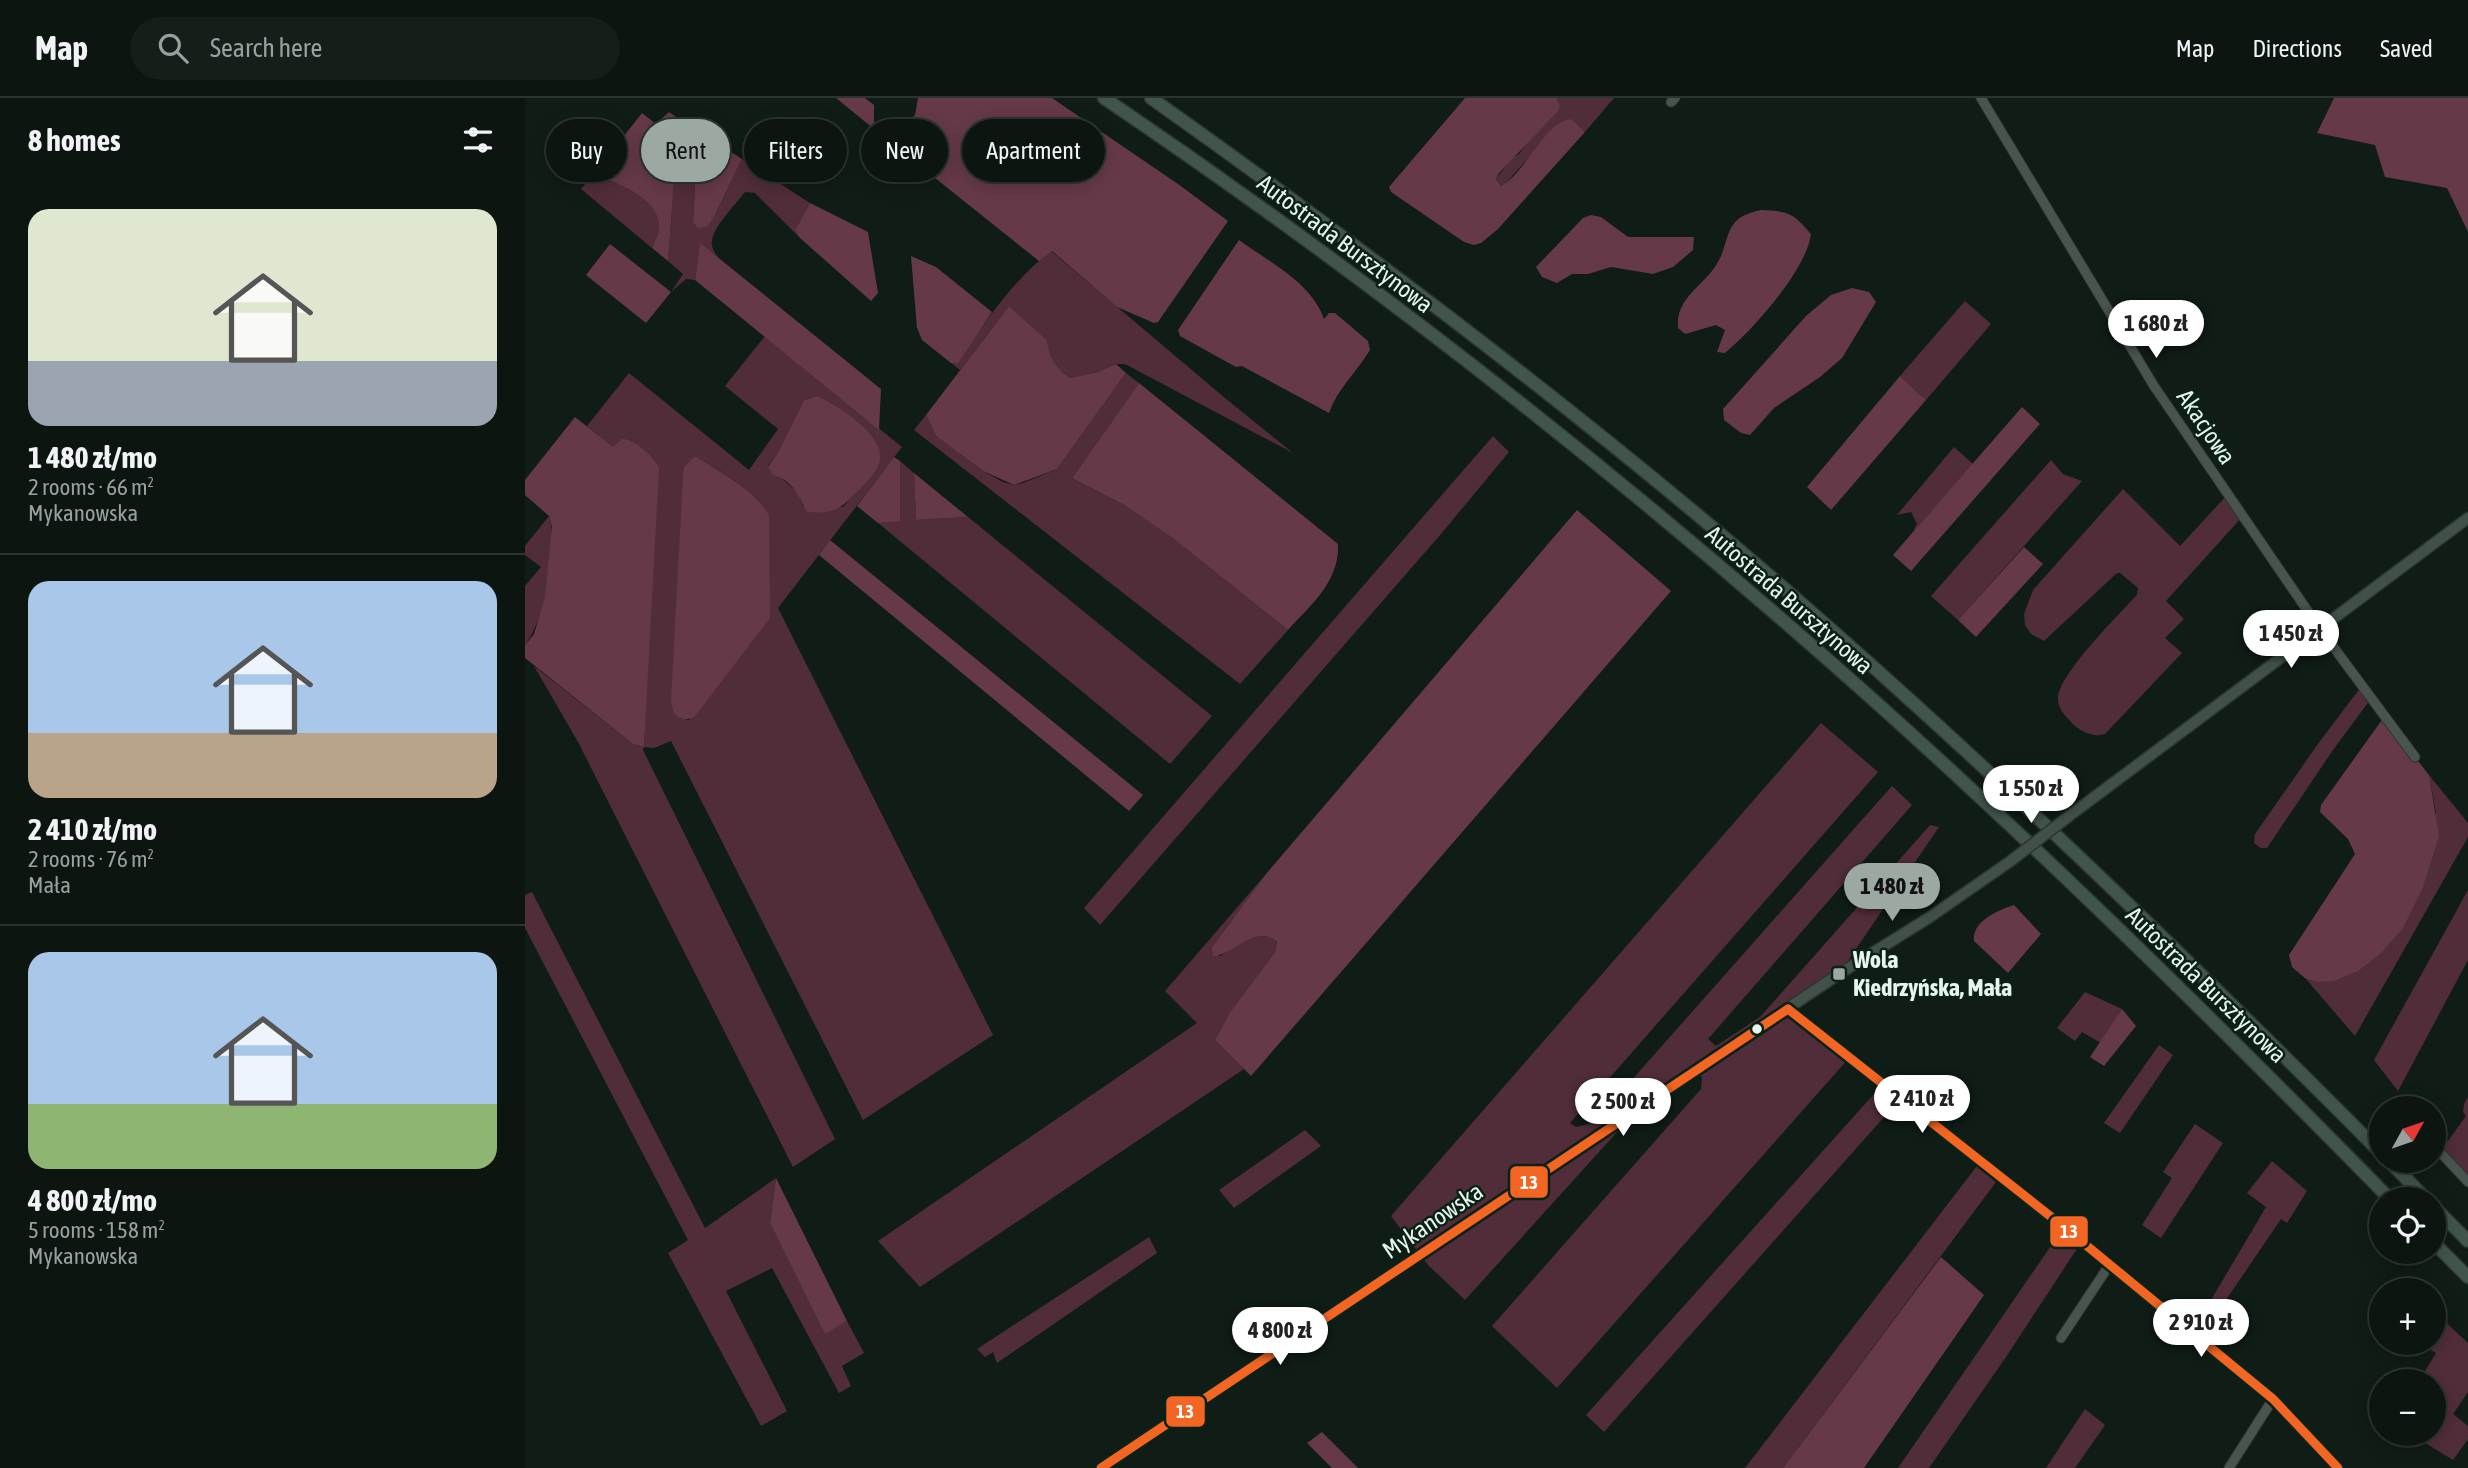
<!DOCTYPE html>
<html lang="en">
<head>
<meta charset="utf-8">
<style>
	body { margin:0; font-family:"Asap Condensed",sans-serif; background:#151e19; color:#f1f3f6; height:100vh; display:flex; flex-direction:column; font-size:26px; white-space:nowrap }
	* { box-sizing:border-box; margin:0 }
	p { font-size:23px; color:#9a9f9f }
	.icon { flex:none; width:38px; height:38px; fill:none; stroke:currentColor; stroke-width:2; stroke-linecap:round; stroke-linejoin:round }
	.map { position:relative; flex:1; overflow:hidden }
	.panel { display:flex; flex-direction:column; background:#0c1510; width:525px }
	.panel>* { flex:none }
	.top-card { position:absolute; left:21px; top:21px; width:665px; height:63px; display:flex; gap:14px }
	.needle { width:46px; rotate:50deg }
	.tools { position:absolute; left:1844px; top:998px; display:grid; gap:14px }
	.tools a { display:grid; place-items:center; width:77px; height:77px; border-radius:50%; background:#0c1510; box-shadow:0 4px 18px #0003,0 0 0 2px #2c3430; font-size:35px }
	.price { position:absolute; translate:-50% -60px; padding:0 16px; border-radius:24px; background:#fff; color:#222; font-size:23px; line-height:46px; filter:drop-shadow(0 2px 4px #0008) }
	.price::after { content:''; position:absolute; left:50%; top:42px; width:21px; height:16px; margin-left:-10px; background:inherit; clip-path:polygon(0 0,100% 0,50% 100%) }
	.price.active { background:#9ca9a2; color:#111 }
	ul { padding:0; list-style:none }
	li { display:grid; align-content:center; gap:14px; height:371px; padding:0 28px }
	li+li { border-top:2px solid #2c3430 }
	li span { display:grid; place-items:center; height:217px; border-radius:21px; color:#555 }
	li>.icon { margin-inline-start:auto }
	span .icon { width:126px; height:126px; fill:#fffc; stroke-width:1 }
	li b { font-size:30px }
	h2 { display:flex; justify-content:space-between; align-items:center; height:84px; padding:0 28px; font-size:30px }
	.pill { padding:0 24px; border-radius:32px; background:#0c1510; box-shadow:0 4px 18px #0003,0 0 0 2px #2c3430; font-size:24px; line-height:63px }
	.pill.active { background:#9ca9a2; color:#111 }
	header { display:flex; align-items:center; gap:42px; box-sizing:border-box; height:98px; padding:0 35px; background:#0c1510; border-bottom:2px solid #2c3430 }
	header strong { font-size:33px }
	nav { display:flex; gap:38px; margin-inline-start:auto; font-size:24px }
	.search { width:490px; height:63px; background:#151e19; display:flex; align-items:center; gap:18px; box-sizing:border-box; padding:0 24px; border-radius:38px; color:#9a9f9f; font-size:26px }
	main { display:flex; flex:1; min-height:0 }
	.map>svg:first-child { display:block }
</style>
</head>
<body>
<header>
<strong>Map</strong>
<div class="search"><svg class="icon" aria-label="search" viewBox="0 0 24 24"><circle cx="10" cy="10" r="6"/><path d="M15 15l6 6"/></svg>Search here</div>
<nav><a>Map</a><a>Directions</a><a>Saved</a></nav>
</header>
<main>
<section class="panel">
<h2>8 homes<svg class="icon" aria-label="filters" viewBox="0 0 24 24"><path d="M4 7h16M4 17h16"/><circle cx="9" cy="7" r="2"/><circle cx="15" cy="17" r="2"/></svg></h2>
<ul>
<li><span style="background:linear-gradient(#dfe7d0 70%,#9aa5b1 0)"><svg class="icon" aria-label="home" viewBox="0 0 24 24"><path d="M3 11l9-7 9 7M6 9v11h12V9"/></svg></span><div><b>1 480 zł/mo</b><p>2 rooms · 66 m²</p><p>Mykanowska</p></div></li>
<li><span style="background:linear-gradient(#a9c7e8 70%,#b9a48a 0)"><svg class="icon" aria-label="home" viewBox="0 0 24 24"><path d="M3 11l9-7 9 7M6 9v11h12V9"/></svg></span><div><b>2 410 zł/mo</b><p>2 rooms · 76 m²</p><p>Mała</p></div></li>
<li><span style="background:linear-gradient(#a9c7e8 70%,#8fb573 0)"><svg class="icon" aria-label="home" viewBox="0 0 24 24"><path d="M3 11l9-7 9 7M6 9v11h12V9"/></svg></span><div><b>4 800 zł/mo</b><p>5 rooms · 158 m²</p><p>Mykanowska</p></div></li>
</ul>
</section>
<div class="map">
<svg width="1943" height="1370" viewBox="0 0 1943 1370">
	<rect width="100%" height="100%" fill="#101c16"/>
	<!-- green -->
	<g fill="#512d39" fill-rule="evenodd">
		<polygon points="1034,0 1089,0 1060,34 1047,21 1035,25 980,86 976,88 971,81 986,61 994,56"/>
		<path d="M154 21 173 33 168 124 189 119 217 61 285 105 270 132 275 140 230 95 220 94C211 106 188 129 187 143 186 150 190 154 193 160L175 146 170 182 161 181 146 194 158 176 143 163Z"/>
		<path d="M69 76C90 85 134 99 134 129 134 136 129 144 127 150L56 91Z"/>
		<path d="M526 153 700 300 768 355 600 266H591L572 274 545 280C531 270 524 259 522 242L484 208 435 272 426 265 433 266C459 225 487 183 526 153Z"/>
		<polygon points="1440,203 1466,226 1401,302 1375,278"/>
		<path d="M240 238 377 349 253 510 468 937 338 1022 146 643 129 650 119 649 118 652 310 1041 268 1069 53 644 9 568 108 646 119 649 121 598 88 350 62 328 104 275 224 372 253 331 200 288ZM292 298 348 376 318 409 278 408 272 394 243 368 252 356 279 302ZM169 358C192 371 233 394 244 417V490L164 622 155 620 149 616Z"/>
		<polygon points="601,275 614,285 547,380 599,407 649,440 763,532 715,586 389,332 401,317 411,338 458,373 478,384 489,387 498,385 532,371"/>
		<polygon points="968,338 984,354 916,436 575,827 559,810"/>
		<polygon points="1429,349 1448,366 1388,434 1392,426 1386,414 1372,417"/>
		<polygon points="1526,362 1538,376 1557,383 1433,522 1406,498"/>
		<polygon points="375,363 389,375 391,422 443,419 687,618 645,666 353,425 375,422"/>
		<path d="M1598 391 1655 448 1703 396 1718 418 1641 503 1659 521 1640 540 1657 555 1580 636C1568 640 1554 633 1546 624 1540 617 1533 611 1533 601 1532 578 1595 515 1612 497L1613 490 1595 475H1592L1519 543 1506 536 1500 527 1499 516 1508 492Z"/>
		<path d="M24 418C34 450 21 520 0 547V488L16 469 0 457V448Z"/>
		<polygon points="1836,589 1845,602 1808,652 1742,750 1736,750 1729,745 1730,736 1795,643"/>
		<polygon points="1296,625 1353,674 1045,1025 1051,1029 1064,1026 1074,1019 1367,688 1387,707 1183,941 1191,948 1235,919 1405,727 1414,729 1314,876 1264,910 1324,960 1032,1290 967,1228 1176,991 1177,979 1172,972 1113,1011 940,1202 903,1167 866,1118"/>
		<polygon points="1904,677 1943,725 1943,739 1830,938 1781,881 1792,884 1911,715"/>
		<path d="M741 776 687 849 695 858C711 847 733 831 752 842L750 854 705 914 690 942 719 971 395 1189 353 1143 672 925 640 893Z"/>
		<polygon points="1943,792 1943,862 1873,993 1849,962"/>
		<polygon points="7,794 180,1130 251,1080 245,1125 300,1235 322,1223 339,1255 317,1268 326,1288 314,1295 247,1170 201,1193 262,1313 236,1328 143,1155 163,1142 0,830 0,797"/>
		<polygon points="1560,894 1597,911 1576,945 1557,934 1550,943 1532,930"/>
		<polygon points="1634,947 1648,957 1595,1035 1579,1025"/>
		<polygon points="1357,987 1376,1000 1079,1334 1061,1317"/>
		<polygon points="1943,999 1943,1084 1915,1054 1941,1018 1938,1014 1939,1006"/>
		<polygon points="1670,1026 1698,1045 1636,1140 1617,1127 1647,1080 1638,1074"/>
		<polygon points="780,1032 796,1048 709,1110 694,1092"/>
		<polygon points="1747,1063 1782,1093 1762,1125 1756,1121 1675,1240 1667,1234 1741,1109 1722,1095"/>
		<polygon points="1455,1064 1474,1080 1258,1370 1220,1370"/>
		<polygon points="1539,1129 1557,1143 1481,1259 1404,1370 1373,1370"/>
		<polygon points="624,1139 632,1155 472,1265 468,1254 460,1259 452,1251"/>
		<polygon points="1915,1219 1943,1245 1943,1294 1928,1316 1943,1328 1943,1341 1928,1362 1884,1335 1909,1335 1909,1283 1894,1283 1911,1255 1897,1247 1899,1244 1909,1244 1909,1228"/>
		<polygon points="1560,1311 1580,1327 1550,1370 1521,1370"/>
	</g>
	<!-- forest -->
	<g fill="#653948">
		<polygon points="311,0 340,0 349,7 349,31"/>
		<polygon points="393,0 527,0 653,86 703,123 633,224 629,225 592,209 527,153 514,163 365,44 366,20 382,24 390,17"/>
		<path d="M940 0H1034L1032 2 1035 8 1033 13 974 75 971 81 976 88C1002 74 1019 23 1047 21L1060 34 973 131 956 145 949 147 939 144 866 94 864 89Z"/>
		<polygon points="1809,0 1943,0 1943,134 1922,90 1860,79 1850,47 1792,35"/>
		<path d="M144 14 154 21 143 163 127 150C129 144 134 136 134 129 134 99 90 85 69 76L117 15 131 26Z"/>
		<polygon points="173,33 217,61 189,119 182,129 173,130 168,124"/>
		<polygon points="285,105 343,134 353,195 346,203 275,140 270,132"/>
		<path d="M1236 112C1264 113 1268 115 1286 136 1282 171 1228 232 1200 255L1192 254 1200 232 1191 227 1160 236 1153 230C1150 198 1182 187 1194 162 1200 152 1201 136 1208 127 1215 117 1224 115 1236 112Z"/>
		<polygon points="1066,117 1076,119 1103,139 1169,139 1168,152 1148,169 1128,176 1086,169 1063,176 1047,176 1032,185 1017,179 1011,169 1058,120"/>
		<path d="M714 142C744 164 786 184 799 221L804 215H810L843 243 845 252C831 275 813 290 804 315L717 268 711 269 655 238 653 232Z"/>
		<polygon points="175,145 356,291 354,332 170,182"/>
		<polygon points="85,146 146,194 121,225 61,177"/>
		<polygon points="386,158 411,169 467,214 433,266 426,265 397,242 392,230"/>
		<polygon points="1327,190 1344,194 1351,204 1317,260 1295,279 1249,310 1225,337 1216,335 1199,322 1198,311 1281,218 1306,197"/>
		<path d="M484 208 522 242C524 259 531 270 545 280L572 274 591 266 601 275 532 371 489 387 458 373 411 338 401 317Z"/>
		<polygon points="1375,278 1401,302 1306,412 1282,389"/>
		<path d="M614 285 813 446C815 483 786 507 763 532L648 440 599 407 547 380Z"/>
		<path d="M292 298C311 307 358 335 355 361 353 374 342 383 334 392 316 411 309 416 282 414 273 398 268 382 248 377L243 369 252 356 279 302Z"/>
		<polygon points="1497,309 1515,326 1386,473 1368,457"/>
		<path d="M50 319 88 349 97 341C110 341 129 359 134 370L119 649 108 646 0 560V547L9 536 20 499 27 429 24 418 0 397V382Z"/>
		<path d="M170 358C192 372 232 393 244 417L245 520 170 618C162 623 156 622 149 616L146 603 158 378 159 369Z"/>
		<polygon points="369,359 375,363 375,423 353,425 332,408"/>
		<polygon points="389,375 443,419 391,422"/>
		<path d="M1052 412 1146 493 726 978 690 942 705 914 750 854 752 843C727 827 710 857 688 858L687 849 741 776Z"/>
		<polygon points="305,442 618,697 604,713 294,457"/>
		<polygon points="1499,449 1518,466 1451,539 1433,522"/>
		<polygon points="1859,619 1904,677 1914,738 1898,789 1878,830 1854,857 1833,873 1809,883 1792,884 1781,881 1767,869 1764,857 1830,756 1823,741 1795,714 1796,707"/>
		<path d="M1489 807 1516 836 1483 875 1449 843C1446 824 1473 812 1489 807Z"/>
		<polygon points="1597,911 1611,928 1579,968 1565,959"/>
		<polygon points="251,1080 322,1223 300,1236 245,1125"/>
		<polygon points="1416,1159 1459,1197 1339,1370 1258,1370"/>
		<polygon points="797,1334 833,1370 807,1370 782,1345"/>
	</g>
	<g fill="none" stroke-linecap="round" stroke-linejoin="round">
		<defs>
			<g id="minor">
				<polyline points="1456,0 1629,288 1795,531 1890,659"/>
				<polyline points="1146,4 1150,0"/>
				<polyline points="1263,911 1278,924 1539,1129 1748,1301 1813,1370"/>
				<polyline points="1915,1054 1943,1084"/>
				<polyline points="1536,1240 1585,1166"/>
				<polyline points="1704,1370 1748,1301"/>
			</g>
			<g id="major">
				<polyline points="1544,718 1943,420"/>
				<polyline points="576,1370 1314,876 1405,819 1487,762"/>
			</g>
			<g id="highway">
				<path d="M579 0C847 181 1103 383 1344 598 1524 759 1696 929 1865 1101"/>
				<path d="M626 0C839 151 1047 308 1246 479 1458 662 1659 857 1857 1056"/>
				<polyline points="1863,1062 1901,1101"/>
				<polyline points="1909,1109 1943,1143"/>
				<polyline points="1909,1145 1943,1179"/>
			</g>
		</defs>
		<!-- minor casing -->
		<use href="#minor" stroke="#2d3530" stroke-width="11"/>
		<!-- major casing -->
		<use href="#major" stroke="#2d3530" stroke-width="13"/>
		<!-- highway casing -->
		<use href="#highway" stroke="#2d3530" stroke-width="15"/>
		<!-- minor -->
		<use href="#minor" stroke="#49544e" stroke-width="9"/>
		<!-- major -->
		<use href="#major" stroke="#415149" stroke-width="10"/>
		<!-- highway -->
		<use href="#highway" stroke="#41554c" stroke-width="12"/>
		<defs>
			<polyline id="major-bridge" points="1487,762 1544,718"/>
		</defs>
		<!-- major-bridge casing -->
		<use href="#major-bridge" stroke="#2d3530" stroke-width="13" stroke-linecap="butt"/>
		<!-- major-bridge -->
		<use href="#major-bridge" stroke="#415149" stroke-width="10"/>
		<defs>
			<g id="bus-1">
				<polyline points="1263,911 1539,1129 1748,1301 1813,1370"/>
				<polyline points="576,1370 1263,911"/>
			</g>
		</defs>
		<!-- bus-1 casing -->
		<use href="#bus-1" stroke="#0b2116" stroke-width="14"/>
		<!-- bus-1 -->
		<use href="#bus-1" stroke="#f26522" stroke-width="9"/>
	</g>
	<!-- markers -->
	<rect fill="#9ca9a2" stroke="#0b2116" stroke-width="2.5" x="1307" y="869" width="14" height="14" rx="3.5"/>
	<circle fill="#e7f5ed" stroke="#0b2116" stroke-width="2.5" cx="1232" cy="931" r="6"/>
	<g text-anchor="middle" stroke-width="5" stroke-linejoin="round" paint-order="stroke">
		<!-- street labels -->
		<g font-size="24" fill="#e7f5ed" stroke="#0b2116">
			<text transform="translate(820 146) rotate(37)" y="8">Autostrada Bursztynowa</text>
			<text transform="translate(1681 329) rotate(56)" y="8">Akacjowa</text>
			<text transform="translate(1264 502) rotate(41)" y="8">Autostrada Bursztynowa</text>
			<text transform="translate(1681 887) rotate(44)" y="8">Autostrada Bursztynowa</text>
			<text transform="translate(908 1123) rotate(-34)" y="8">Mykanowska</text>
		</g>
		<!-- poi labels -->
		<g font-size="24" font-weight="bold" fill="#e7f5ed" stroke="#0b2116" text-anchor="start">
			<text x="1328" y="870">Wola<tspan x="1328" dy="28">Kiedrzyńska, Mała</tspan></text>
		</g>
	</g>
	<g stroke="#0b2116" stroke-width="2.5">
		<rect x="984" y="1067" width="40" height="34" rx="7" fill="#f26522"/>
		<rect x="1524" y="1117" width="40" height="33" rx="7" fill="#f26522"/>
		<rect x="640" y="1297" width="41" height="33" rx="7" fill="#f26522"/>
	</g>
	<g font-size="19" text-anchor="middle" font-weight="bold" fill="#fff">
		<text x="1004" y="1091">13</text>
		<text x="1544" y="1140">13</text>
		<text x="660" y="1320">13</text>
	</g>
</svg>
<div class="tools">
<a><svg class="needle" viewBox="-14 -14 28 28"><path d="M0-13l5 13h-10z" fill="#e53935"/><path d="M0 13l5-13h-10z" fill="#9a9f9f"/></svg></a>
<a><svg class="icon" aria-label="locate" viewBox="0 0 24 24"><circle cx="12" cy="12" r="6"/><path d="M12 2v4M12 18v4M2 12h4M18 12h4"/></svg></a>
<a>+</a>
<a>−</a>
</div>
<b class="price" style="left:1631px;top:262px">1 680 zł</b>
<b class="price" style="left:1766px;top:572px">1 450 zł</b>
<b class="price" style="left:1506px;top:727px">1 550 zł</b>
<b class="price active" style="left:1367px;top:825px">1 480 zł</b>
<b class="price" style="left:1397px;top:1037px">2 410 zł</b>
<b class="price" style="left:1098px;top:1040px">2 500 zł</b>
<b class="price" style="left:1676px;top:1261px">2 910 zł</b>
<b class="price" style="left:755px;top:1269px">4 800 zł</b>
<div class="top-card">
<a class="pill">Buy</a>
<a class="pill active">Rent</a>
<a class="pill">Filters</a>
<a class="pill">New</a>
<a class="pill">Apartment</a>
</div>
</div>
</main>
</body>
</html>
